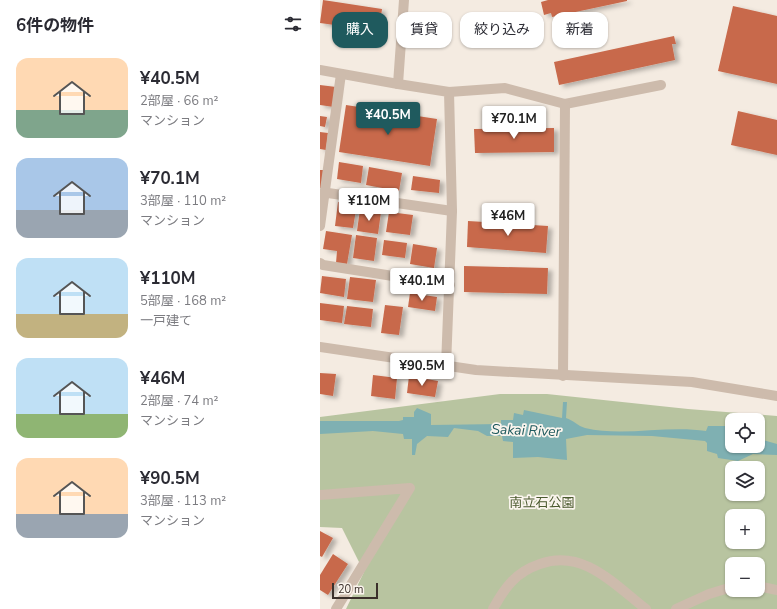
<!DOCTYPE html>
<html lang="ja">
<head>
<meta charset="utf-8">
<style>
	body { margin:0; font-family:"Nunito Sans","Noto Sans JP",sans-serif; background:#f2f2f3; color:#2b2b33; height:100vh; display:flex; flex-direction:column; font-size:15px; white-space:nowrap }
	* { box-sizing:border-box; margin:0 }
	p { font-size:13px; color:#7c7c81 }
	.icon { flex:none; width:22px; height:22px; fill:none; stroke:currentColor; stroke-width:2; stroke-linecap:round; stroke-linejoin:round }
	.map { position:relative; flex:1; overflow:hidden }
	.details { display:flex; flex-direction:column; background:#fff; width:320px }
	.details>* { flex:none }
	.hud { position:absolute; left:12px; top:12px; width:380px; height:36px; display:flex; gap:8px }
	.fabs { position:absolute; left:405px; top:413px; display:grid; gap:8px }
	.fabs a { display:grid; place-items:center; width:40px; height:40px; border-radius:8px; background:#fff; box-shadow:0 1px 3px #0004; font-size:20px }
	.scale { position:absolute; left:12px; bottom:10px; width:46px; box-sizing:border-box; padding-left:4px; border:2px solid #3b302b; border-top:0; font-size:11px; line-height:14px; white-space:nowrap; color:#3b302b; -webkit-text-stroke:3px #fbf5ee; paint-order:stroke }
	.price { position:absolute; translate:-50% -34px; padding:0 9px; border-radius:4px; background:#fff; color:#222; font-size:13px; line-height:26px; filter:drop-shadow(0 1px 2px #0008) }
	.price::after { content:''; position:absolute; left:50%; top:24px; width:12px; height:9px; margin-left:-6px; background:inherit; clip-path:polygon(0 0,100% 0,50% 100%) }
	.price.selected { background:#1f5a5e; color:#fff }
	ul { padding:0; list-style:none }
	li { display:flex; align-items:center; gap:12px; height:100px; padding:0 16px }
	li span { display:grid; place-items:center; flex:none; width:112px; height:80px; border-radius:12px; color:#555 }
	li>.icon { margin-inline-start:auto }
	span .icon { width:48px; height:48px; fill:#fffc; stroke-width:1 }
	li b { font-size:17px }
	h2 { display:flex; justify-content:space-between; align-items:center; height:48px; padding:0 16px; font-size:17px }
	.pill { padding:0 14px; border-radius:12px; background:#fff; box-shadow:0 1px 3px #0004; font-size:14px; line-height:36px }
	.pill.selected { background:#1f5a5e; color:#fff }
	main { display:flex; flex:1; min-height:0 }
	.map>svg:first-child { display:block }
</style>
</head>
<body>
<main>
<section class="details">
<h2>6件の物件<svg class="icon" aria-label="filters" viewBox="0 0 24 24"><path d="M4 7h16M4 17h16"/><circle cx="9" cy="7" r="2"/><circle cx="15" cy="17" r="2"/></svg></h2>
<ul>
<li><span style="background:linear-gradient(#ffd9b3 65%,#7fa58c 0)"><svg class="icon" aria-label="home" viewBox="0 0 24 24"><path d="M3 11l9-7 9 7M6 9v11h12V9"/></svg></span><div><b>¥40.5M</b><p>2部屋 · 66 m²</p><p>マンション</p></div></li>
<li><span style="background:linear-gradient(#a9c7e8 65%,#9aa5b1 0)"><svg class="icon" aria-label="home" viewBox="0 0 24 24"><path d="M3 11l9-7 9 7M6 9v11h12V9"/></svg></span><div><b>¥70.1M</b><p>3部屋 · 110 m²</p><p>マンション</p></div></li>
<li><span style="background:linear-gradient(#bfe0f5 70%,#c2b280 0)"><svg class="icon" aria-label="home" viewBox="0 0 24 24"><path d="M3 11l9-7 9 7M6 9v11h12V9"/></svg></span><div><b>¥110M</b><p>5部屋 · 168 m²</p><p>一戸建て</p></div></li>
<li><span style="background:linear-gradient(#bfe0f5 70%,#8fb573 0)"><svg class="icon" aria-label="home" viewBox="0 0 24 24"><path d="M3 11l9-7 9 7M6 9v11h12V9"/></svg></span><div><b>¥46M</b><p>2部屋 · 74 m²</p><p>マンション</p></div></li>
<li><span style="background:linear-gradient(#ffd9b3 70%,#9aa5b1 0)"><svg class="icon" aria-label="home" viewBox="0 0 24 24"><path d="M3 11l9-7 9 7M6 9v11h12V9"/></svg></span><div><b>¥90.5M</b><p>3部屋 · 113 m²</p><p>マンション</p></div></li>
</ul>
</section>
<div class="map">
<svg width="457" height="609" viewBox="0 0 457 609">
	<defs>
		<filter id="shadow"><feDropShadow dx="4.5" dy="2.5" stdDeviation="2" flood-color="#0004"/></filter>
	</defs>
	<rect width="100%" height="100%" fill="#f4ebe1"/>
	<!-- green -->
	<path fill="#b8c4a0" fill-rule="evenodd" d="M180 394H227L368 409 457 416V609H26L44 572 22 528 0 527V417ZM412 420H438V446H412ZM412 468H438V494H412ZM412 516H438V542H412ZM412 564H438V590H412Z"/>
	<!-- water -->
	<path fill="#7fb0b2" d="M243 402H247L246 418C253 420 258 426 265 428 303 437 347 425 386 431L388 426H412V446H438V433L441 434 443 440 457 444V455L433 454 418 461 398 458 397 454 387 451V443L385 441 332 436 267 435 246 439 247 460 218 457 193 458V442L183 441 182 436H167L158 431 134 428 128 437 107 436 97 444 95 455H92V439H84L83 434 53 431 0 434V421H79L83 420V417H94V412L97 408 111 414V425L181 424V420H193L194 413 203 415 204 410 242 418Z"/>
	<!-- building -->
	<g fill="#c8694b" filter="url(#shadow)">
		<polygon points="3,0 62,9 59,31 0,23"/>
		<polygon points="228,0 307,0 307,1 232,17 231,13 224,15 221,2"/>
		<polygon points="413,6 457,16 457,84 398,71"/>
		<polygon points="354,36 356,44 352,44 355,60 239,85 234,62"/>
		<polygon points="0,85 16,87 14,107 0,105"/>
		<polygon points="26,105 117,119 110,166 19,152"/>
		<polygon points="418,111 457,120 457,155 411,145"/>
		<polygon points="0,116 7,117 5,127 0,126"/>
		<polygon points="234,128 234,152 155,153 154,129"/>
		<polygon points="0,132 8,133 6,150 0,149"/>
		<polygon points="19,162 43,166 41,183 17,179"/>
		<polygon points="49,167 82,173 79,191 46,185"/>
		<polygon points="0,170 4,170 1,188 0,188"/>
		<polygon points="93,176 120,180 119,193 91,190"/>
		<polygon points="18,202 37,204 33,228 15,226"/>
		<polygon points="40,209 61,212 58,234 37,231"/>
		<polygon points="69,212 93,215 90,235 66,232"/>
		<polygon points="148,221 228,226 226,253 147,247"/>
		<polygon points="6,231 32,235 27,264 16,263 17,251 3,249"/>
		<polygon points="36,235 57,238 54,261 33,258"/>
		<polygon points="64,240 87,243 85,258 62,255"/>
		<polygon points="93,244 117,248 114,268 90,264"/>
		<polygon points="144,266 228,268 227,294 144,292"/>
		<polygon points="2,276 26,279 24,297 0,293"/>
		<polygon points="30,277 56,280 53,302 27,299"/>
		<polygon points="90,293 117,297 115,311 88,307"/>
		<polygon points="0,303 24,306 22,323 0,320"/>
		<polygon points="65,305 83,307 79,335 61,333"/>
		<polygon points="27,306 53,309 51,327 24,324"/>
		<polygon points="0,373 16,374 13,396 0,394"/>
		<polygon points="53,375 77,378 75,399 51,396"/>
		<polygon points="89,376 118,381 115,397 87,393"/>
		<polygon points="0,531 13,538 2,557 0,556"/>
		<polygon points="13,554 28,564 8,595 0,590 0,575"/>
	</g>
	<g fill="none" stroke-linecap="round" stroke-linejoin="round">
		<!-- minor -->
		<g stroke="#cdbbac" stroke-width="10">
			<polyline points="84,0 78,84 129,92 132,211 126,366"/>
			<polyline points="0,70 78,84"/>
			<polyline points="129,92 185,88 245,104 341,85"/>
			<polyline points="4,195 8,193 132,211"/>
			<polyline points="0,226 21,74"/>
			<polyline points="0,263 3,265 130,285"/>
			<polyline points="0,347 156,370 372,382 457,396"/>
			<polyline points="243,376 245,104"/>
			<polyline points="0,495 90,488 16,609"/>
			<polyline points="438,586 457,590"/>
			<path d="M173 609C185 587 196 572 220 564 263 548 295 585 326 609"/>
			<polyline points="356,609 389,594 412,587"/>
		</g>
	</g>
	<g text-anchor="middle" stroke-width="3.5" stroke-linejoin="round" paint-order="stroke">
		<!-- park labels -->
		<g font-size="13" fill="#4a5a2e" stroke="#fbf5ee">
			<text x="222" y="507">南立石公園</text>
		</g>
		<!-- water labels -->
		<g font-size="14" font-style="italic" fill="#1f5a5e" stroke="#fbf5ee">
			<text transform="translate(206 430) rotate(2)" y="5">Sakai River</text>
		</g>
	</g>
</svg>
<div class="fabs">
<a><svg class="icon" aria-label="locate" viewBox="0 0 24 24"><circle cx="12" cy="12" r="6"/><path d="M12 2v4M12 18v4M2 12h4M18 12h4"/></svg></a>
<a><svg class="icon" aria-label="layers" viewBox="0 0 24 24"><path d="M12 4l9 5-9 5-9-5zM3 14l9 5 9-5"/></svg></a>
<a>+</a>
<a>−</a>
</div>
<div class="scale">20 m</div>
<b class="price selected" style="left:68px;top:136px">¥40.5M</b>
<b class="price" style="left:194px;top:140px">¥70.1M</b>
<b class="price" style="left:49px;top:222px">¥110M</b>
<b class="price" style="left:188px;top:237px">¥46M</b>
<b class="price" style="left:102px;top:302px">¥40.1M</b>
<b class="price" style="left:102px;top:387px">¥90.5M</b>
<div class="hud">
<a class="pill selected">購入</a>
<a class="pill">賃貸</a>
<a class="pill">絞り込み</a>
<a class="pill">新着</a>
</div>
</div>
</main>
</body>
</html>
